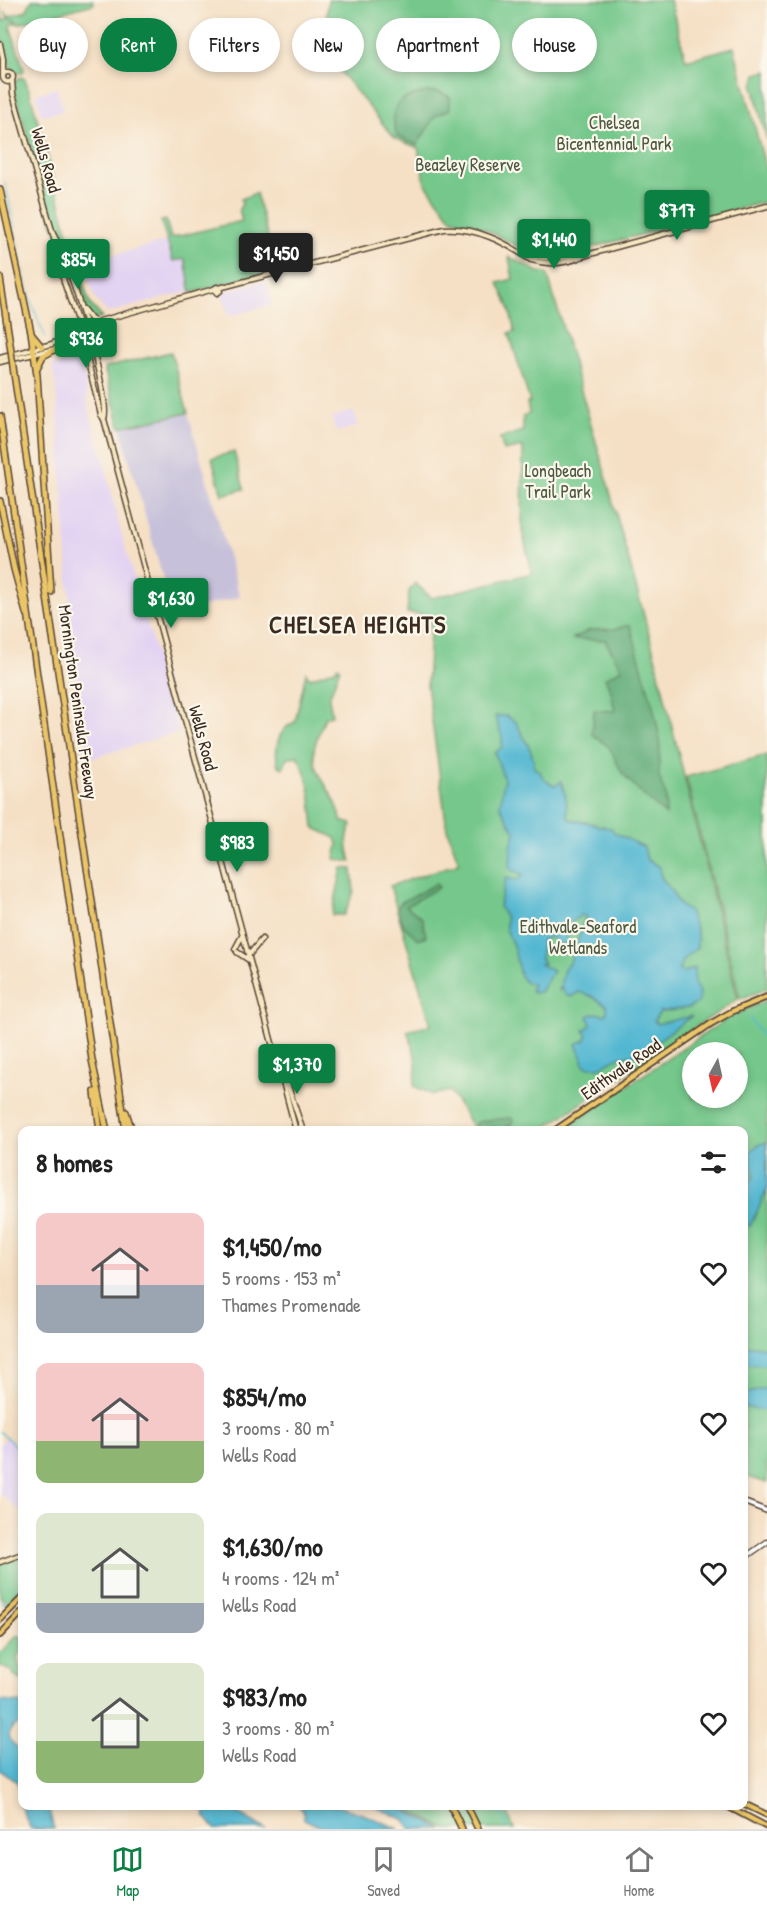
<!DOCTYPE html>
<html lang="en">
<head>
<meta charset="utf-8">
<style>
	body { margin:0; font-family:"Patrick Hand",sans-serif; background:#f6f6f6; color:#222; height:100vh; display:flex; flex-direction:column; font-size:22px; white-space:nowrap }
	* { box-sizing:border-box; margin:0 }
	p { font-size:20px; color:#767676 }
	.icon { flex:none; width:33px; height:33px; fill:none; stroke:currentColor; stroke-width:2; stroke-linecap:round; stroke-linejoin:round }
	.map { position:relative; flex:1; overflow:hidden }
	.side { position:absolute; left:18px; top:1126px; width:730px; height:684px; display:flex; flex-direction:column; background:#fff; border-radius:12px; box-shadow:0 3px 9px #0003 }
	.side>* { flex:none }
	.banner { position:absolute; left:18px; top:18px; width:732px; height:54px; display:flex; gap:12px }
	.needle { width:39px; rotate:188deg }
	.tools { position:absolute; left:682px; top:1042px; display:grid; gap:12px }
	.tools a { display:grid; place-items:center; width:66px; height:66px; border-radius:50%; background:#fff; box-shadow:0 3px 9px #0003; font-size:30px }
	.price { position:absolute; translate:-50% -51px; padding:0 14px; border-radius:6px; background:#0b8043; color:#fff; font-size:20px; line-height:39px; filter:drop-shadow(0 2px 3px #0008) }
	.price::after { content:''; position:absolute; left:50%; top:36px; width:18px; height:14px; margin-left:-9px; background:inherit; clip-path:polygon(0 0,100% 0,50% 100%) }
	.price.selected { background:#222; color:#fff }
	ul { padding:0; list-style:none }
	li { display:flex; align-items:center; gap:18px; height:150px; padding:0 18px }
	li span { display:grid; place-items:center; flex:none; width:168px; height:120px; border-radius:12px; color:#555 }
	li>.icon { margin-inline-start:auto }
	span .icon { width:72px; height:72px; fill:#fffc; stroke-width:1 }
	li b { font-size:26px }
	h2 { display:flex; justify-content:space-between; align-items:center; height:72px; padding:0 18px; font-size:26px }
	.chip { padding:0 21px; border-radius:27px; background:#fff; box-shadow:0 3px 9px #0003; font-size:21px; line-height:54px }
	.chip.selected { background:#0b8043; color:#fff }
	.dock { display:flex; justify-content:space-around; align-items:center; height:84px; border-top:2px solid #e0e0e0; background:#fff; font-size:16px; color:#767676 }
	.dock a { display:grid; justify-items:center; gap:3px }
	.dock .selected { color:#0b8043 }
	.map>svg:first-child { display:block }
</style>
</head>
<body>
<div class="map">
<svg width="767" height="1829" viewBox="0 0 767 1829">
	<rect width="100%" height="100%" fill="#fbf7ec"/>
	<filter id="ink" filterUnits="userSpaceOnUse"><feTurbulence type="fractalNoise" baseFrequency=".0167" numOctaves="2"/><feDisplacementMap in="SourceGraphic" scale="12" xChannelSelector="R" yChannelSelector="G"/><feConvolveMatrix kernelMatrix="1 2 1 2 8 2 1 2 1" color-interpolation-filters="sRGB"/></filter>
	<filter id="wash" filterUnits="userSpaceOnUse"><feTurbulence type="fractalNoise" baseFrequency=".008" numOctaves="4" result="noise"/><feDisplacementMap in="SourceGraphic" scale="24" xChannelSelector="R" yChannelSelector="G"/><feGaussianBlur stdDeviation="1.35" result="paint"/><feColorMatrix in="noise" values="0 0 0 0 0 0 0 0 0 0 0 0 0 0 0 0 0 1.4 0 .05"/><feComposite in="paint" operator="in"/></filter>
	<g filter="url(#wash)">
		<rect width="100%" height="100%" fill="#f5e0c5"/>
		<!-- built -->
		<g fill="#e3d3f2">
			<polygon points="57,88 63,111 42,115 36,94"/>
			<polygon points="167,241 173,261 185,259 190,291 108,313 96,300 82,263"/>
			<polygon points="266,280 272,305 229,316 222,293"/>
			<polygon points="79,358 86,381 88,408 104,461 123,540 179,732 89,759 82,718 73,648 56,388 52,366"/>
			<polygon points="354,411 358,426 336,432 332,417"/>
			<polygon points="6,1438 22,1453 22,1513 0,1493 0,1445"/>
		</g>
		<!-- industrial -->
		<polygon fill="#c6c0da" points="188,413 240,597 173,614 120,427"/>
		<!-- green -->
		<g fill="#74c78b" stroke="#587854" stroke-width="1.5" fill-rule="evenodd">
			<path d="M32 0H93L94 4 18 24 16 20 11 18 16 23 11 24 10 26 24 70 23 73H15C0 58 0 27 0 6L3 21 8 19 5 11 9 18V16L26 11Z"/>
			<polygon points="328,0 670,0 686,60 734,47 767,173 767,200 761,203 598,246 544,255 528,252 487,230 451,218 425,183 418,148 394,138 338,69 326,26"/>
			<polygon points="767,71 767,140 753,86 756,74"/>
			<polygon points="21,77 25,79 31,96 69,237 67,240 61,241 53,225 14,91 14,81"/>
			<polygon points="256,193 277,270 191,293 185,259 173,261 161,221 166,220 171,238 242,221 239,209 242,204 241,199"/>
			<polygon points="70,244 90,304 102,317 97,319 92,318 86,308 81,290 62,248 63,246"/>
			<path d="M509 257 539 272 547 273 603 466 655 656 738 999 540 1131H475L450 1091 433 1095 414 1086C418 1064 416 1052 407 1031L431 1025 390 886 459 863 447 829 427 685 431 615 407 613 409 591 415 583 432 598 532 573 522 530 523 447 504 451 500 438 523 431V417L529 413 527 403 530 402 509 333 515 332 509 307 498 283 513 279Z"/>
			<polygon points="171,352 188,413 120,427 104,368"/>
			<polygon points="234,452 244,489 222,495 212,458"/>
			<path d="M338 666 340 668 329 698 332 715 325 717C322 727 315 740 314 750 312 777 339 795 341 821L351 824 352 826C344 837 348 850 351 862L335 859 338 844 336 838 314 828C312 805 310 775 297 756L287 758 283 768 278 766C274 748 277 730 295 722L306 673 310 678 336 669Z"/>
			<polygon points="767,755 767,989 740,999 686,777"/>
			<polygon points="342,868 352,869 354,892 344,915 332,915"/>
			<path d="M767 1000V1483L744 1476V1131H560L731 1016ZM693 1053H738V1098H693Z"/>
			<polygon points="22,1556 22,1590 9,1603 0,1597 0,1564"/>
			<polygon points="16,1636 22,1636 22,1653 17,1657 20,1668 22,1669 22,1680 18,1679 11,1671 0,1666 0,1653"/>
			<polygon points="402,1806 505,1806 514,1829 446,1829"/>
		</g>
		<!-- forest -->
		<g fill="#5fac77" stroke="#4d6b4a" stroke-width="1.5">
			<path d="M426 92H440L450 97V109L435 116 417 145 397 136C387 105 397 98 426 92Z"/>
			<polygon points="630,625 653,706 660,739 659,777 666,796 666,815 646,798 622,773 609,747 592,734 594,710 615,711 611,691 605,678 622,669 605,640 572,639 590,630 615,629"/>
			<polygon points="436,884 439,887 406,906 422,918 426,936 418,939 404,926 397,910 400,903"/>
			<polygon points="511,1118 514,1121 504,1131 478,1131 475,1123 485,1120"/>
		</g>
		<!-- water -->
		<g fill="#52b7d1" stroke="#467078" stroke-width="1.5">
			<path d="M495 716H506L516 722C523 739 534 749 534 768L539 770C543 779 547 783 556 786L561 781 566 797 568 818C576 822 582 821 590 823 597 825 603 827 611 828L615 833 644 847 647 860 660 867C659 878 664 880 670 889 677 898 677 906 689 911L697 932V948C688 955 681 960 679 971L685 972 694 968 695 985 699 992 698 1003 688 1008 660 1012 654 1020 657 1024 692 1016 639 1054C633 1056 629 1055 624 1056 607 1058 608 1071 585 1066L576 1044 586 1040 587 1035 584 1030 591 1025 588 1016 595 1013 605 1015 607 1011V1006L591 996 579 992 571 997 565 995 562 987 559 992 564 969 570 962 586 916 581 915 572 922 566 943 559 944 553 939V936L542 940 541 959 544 963 540 964 553 971 540 992 533 993 531 989 533 984 525 982 520 976 514 948 506 929V918L499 906 506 878 517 880 524 875 510 869 511 846 515 832 500 806 504 780 495 753 502 747V737Z"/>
			<polygon points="767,1142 767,1190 750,1226 746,1225 744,1190 754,1176 749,1152 758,1145"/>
			<polygon points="744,1345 767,1348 767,1365 744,1364"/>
			<polygon points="767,1388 767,1411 744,1407 744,1394"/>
			<path d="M0 1701 22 1703V1725L18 1724C2 1732 11 1744 22 1751V1806H48L54 1829H31L24 1815 18 1783 0 1770Z"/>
			<polygon points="200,1806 227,1806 265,1829 215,1829 206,1818 204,1809"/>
			<polygon points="299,1806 338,1806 363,1814 399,1829 325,1829 304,1819 303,1812"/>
			<polygon points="374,1806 398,1806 442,1829 411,1829 403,1819"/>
		</g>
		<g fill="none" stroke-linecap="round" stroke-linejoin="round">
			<!-- stream -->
			<g stroke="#52b7d1" stroke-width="1.5">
				<path d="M5 183C16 233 22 289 45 336"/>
				<polyline points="750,1018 767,1044"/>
				<polyline points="0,1432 22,1451"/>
				<polyline points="0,1601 10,1606"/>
				<polyline points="499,1806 508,1829"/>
			</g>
		</g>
	</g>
	<g filter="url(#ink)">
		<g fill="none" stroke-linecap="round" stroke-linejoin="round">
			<defs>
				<g id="tertiary">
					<polyline points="744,1502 767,1511"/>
					<polyline points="744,1558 767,1542"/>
				</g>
				<g id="secondary">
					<polyline points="0,44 3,59 3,76"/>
					<circle cx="8" cy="77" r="5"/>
					<polyline points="12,80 13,94 53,234 64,282 79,326 101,415 104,419 276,1058 282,1068 303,1131"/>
					<path d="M53 234C67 255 112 400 104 419"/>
					<polyline points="526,256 552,259 583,256 767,206"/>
					<polygon points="217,287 220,291 217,293 214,289"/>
					<path d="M219 288 444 229C476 227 505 242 531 260 548 265 566 264 583 256"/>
					<polyline points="83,309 91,319 96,322"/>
					<polyline points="71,343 78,347 85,355"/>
					<polyline points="92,343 103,324"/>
					<polyline points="0,358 52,344 96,322 214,289"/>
					<path d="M0 362C35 353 78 349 105 321"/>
					<polyline points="235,949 242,936"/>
					<polyline points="237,952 249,960"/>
					<polyline points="248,956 262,939"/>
					<polyline points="278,1063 296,1131"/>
					<polyline points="0,1562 22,1554"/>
				</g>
				<g id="primary">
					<polyline points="744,1804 767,1815"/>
					<polyline points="727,1806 767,1827"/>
				</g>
				<g id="trunk">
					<polyline points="554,1131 712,1023 733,1011 767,997"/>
					<polyline points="0,1620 22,1598"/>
					<polyline points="0,1635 22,1612"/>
				</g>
				<g id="motorway">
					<polyline points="0,190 31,332 37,375 51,592"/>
					<polyline points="0,278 10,344"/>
					<polyline points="33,336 42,347"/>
					<polyline points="37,368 43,356 56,349"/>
					<polyline points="14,374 126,1131"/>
					<polyline points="0,416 92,1060 107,1131"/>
					<polyline points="0,501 14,569 26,613"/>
					<polyline points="95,1092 100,1131"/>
					<polyline points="126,1112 132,1131"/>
					<polyline points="451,1806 462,1829"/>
					<polyline points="467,1806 478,1829"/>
				</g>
			</defs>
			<!-- tertiary casing -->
			<use href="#tertiary" stroke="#574537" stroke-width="7"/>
			<!-- secondary casing -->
			<use href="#secondary" stroke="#574537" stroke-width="7"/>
			<!-- primary casing -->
			<use href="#primary" stroke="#574537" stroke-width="8"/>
			<!-- trunk casing -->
			<use href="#trunk" stroke="#574537" stroke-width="8"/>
			<!-- motorway casing -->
			<use href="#motorway" stroke="#574537" stroke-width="8"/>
			<!-- tertiary -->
			<use href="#tertiary" stroke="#fff" stroke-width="4"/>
			<!-- secondary -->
			<use href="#secondary" stroke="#f7e8c3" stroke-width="4"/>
			<!-- primary -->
			<use href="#primary" stroke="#ebc669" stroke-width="4.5"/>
			<!-- trunk -->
			<use href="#trunk" stroke="#ebc669" stroke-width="4.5"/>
			<!-- motorway -->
			<use href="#motorway" stroke="#ebc669" stroke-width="5"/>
			<defs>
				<polyline id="motorway-bridge" points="10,344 14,374"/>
			</defs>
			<!-- motorway-bridge casing -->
			<use href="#motorway-bridge" stroke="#574537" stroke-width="8" stroke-linecap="butt"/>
			<!-- motorway-bridge -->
			<use href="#motorway-bridge" stroke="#ebc669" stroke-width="5"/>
		</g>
	</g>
	<g text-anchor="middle" stroke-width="4.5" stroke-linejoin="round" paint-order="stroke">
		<!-- park labels -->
		<g font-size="18" fill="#4c593f" stroke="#fbf7ec">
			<text x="614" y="129">Chelsea<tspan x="614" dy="21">Bicentennial Park</tspan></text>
			<text x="468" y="171">Beazley Reserve</text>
			<text x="558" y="477">Longbeach<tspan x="558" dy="21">Trail Park</tspan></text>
			<text x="578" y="933">Edithvale-Seaford<tspan x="578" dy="21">Wetlands</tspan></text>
		</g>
		<!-- street labels -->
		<g font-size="18" fill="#3b2a1e" stroke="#fbf7ec">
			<text transform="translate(46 160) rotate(74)" y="6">Wells Road</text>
			<text transform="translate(78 702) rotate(82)" y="6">Mornington Peninsula Freeway</text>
			<text transform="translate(203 738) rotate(75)" y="6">Wells Road</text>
			<text transform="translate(621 1069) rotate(-35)" y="6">Edithvale Road</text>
		</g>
		<!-- district labels -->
		<g font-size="24" font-weight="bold" letter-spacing="1.5" fill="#3b2a1e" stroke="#fbf7ec">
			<text x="358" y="633">CHELSEA HEIGHTS</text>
		</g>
	</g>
</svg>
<div class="tools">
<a><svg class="needle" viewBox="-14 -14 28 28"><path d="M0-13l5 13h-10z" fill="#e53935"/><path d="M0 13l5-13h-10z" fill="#767676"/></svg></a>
</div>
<b class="price" style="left:677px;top:241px">$717</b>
<b class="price" style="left:554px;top:270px">$1,440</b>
<b class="price selected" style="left:276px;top:284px">$1,450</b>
<b class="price" style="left:78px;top:290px">$854</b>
<b class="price" style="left:86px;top:369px">$936</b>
<b class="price" style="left:171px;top:629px">$1,630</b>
<b class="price" style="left:237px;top:873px">$983</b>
<b class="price" style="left:297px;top:1095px">$1,370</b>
<div class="banner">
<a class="chip">Buy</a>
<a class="chip selected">Rent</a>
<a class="chip">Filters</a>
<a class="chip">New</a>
<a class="chip">Apartment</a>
<a class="chip">House</a>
</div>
<section class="side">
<h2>8 homes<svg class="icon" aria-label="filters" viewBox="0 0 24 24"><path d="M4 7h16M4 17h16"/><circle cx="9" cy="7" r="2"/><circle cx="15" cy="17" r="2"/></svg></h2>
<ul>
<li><span style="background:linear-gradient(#f6c9c9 60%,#9aa5b1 0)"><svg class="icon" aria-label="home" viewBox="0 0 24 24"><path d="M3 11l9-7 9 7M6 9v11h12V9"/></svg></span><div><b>$1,450/mo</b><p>5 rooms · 153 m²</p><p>Thames Promenade</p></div><svg class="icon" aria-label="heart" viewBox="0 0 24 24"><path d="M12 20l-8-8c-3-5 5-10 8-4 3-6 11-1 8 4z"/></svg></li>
<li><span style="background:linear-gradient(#f6c9c9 65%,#8fb573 0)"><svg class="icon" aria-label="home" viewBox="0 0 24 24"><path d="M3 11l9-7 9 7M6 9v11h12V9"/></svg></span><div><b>$854/mo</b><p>3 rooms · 80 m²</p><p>Wells Road</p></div><svg class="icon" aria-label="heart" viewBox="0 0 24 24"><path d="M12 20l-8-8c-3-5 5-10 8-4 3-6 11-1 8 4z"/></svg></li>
<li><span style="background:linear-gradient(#dfe7d0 75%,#9aa5b1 0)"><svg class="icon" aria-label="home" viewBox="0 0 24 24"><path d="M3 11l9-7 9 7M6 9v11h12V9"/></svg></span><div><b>$1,630/mo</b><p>4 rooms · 124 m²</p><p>Wells Road</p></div><svg class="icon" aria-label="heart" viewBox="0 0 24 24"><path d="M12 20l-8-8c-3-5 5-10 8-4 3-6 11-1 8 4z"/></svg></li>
<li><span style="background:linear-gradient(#dfe7d0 65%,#8fb573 0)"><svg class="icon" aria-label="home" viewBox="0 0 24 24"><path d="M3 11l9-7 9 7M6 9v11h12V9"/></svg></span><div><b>$983/mo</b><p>3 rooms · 80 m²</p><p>Wells Road</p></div><svg class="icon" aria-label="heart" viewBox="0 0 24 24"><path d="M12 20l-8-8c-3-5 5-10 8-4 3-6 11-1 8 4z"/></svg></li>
</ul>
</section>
</div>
<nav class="dock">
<a class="selected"><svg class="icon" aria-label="map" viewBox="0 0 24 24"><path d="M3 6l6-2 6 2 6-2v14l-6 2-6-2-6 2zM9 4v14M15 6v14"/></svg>Map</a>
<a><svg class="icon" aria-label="saved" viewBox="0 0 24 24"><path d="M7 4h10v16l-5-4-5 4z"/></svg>Saved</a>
<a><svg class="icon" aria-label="home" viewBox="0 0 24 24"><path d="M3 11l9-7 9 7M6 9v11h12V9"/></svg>Home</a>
</nav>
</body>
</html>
